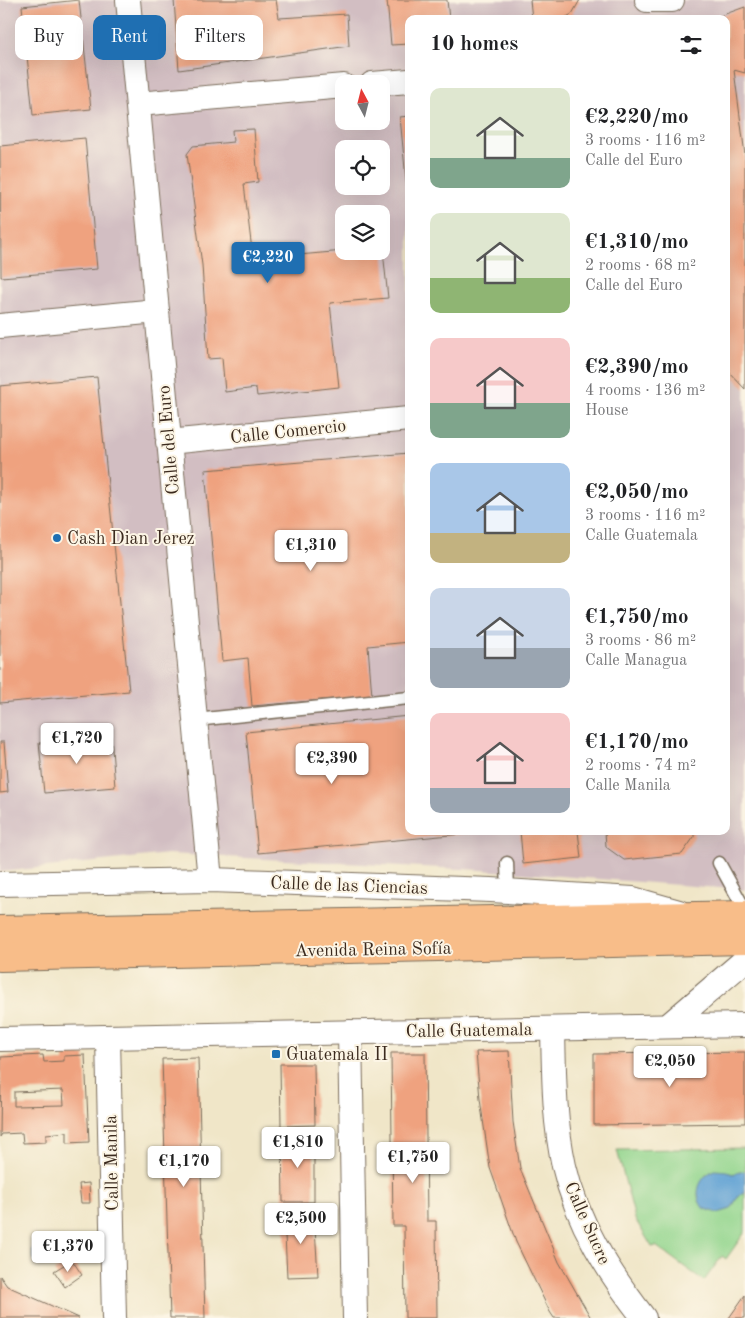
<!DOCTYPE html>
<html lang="en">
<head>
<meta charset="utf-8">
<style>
	body { margin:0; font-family:"Old Standard TT",serif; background:#f6f6f6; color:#202124; height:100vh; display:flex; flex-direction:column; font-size:19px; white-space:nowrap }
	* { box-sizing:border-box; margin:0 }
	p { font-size:16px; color:#757577 }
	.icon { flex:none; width:28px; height:28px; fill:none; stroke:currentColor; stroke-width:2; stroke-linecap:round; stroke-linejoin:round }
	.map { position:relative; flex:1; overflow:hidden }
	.drawer { position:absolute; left:405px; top:15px; width:325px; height:820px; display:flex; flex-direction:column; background:#fff; border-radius:10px; box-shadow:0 5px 20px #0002 }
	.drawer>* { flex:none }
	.guide { position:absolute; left:15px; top:15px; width:315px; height:45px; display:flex; gap:10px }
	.needle { width:32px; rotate:353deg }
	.controls { position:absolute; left:335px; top:75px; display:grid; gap:10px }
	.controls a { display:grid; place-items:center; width:55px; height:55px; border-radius:10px; background:#fff; box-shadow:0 5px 20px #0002; font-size:25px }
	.price { position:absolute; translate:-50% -42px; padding:0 11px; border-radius:5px; background:#fff; color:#222; font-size:16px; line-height:32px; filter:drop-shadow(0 1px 2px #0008) }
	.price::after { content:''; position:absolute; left:50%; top:30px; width:15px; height:11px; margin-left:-8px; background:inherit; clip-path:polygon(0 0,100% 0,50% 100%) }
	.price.current { background:#1f6fb2; color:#fff }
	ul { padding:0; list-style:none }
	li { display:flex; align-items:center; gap:15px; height:125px; padding:0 25px }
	li span { display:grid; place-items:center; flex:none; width:140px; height:100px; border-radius:10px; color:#555 }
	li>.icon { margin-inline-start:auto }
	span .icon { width:60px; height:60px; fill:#fffc; stroke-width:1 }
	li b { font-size:21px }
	h2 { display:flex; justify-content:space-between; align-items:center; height:60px; padding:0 25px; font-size:21px }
	.chip { padding:0 18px; border-radius:10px; background:#fff; box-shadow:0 5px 20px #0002; font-size:18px; line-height:45px }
	.chip.current { background:#1f6fb2; color:#fff }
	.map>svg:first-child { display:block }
</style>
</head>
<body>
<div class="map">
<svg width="745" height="1318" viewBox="0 0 745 1318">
	<rect width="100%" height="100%" fill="#fcf5e5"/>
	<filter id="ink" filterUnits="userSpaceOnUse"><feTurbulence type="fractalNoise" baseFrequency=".02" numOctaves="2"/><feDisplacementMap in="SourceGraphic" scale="10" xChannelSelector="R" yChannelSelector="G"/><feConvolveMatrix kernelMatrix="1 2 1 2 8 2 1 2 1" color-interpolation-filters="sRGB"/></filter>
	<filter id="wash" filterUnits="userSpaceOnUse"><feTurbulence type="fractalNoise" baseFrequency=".0096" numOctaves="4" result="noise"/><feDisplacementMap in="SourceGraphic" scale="20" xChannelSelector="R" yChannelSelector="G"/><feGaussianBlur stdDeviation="1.12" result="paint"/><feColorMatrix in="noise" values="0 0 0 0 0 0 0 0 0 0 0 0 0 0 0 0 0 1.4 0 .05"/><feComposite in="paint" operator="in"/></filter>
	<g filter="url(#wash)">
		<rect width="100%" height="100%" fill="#f0e6c8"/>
		<!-- industrial -->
		<path fill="#d2bec2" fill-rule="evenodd" d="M0 0H745V890L481 870 168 854 0 872ZM409 19H726V831H409ZM344 84H381V121H344ZM344 149H381V186H344ZM344 214H381V251H344Z"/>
		<!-- green -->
		<path fill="#92d58d" stroke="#668056" d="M745 1148V1171L732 1174H707C688 1197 701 1219 731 1209L738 1196 745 1193V1232L726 1259 722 1256 704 1281 656 1246 652 1247 635 1219 617 1150Z"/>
		<!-- water -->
		<g fill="#60a2d4" stroke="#4e6679">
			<path d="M714 1170 727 1171 732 1174 745 1171V1193L738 1196 731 1209 718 1213 703 1208C693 1193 699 1178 714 1170Z"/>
			<path d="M66 1239 72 1247C70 1257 52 1265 41 1265L34 1260 32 1251 37 1242Z"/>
		</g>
		<g id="blocks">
			<!-- building -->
			<g fill="#efa27f" fill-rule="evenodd">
				<polygon points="79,0 91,109 33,115 22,6"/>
				<polygon points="174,0 276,0 279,18 347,14 349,46 179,70"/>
				<polygon points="387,0 447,0 449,19 409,19 409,44 391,45"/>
				<polygon points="530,0 580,0 572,14 563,19 532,19"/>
				<polygon points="745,7 745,73 734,70 745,155 745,389 726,369 726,19 714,18"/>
				<polygon points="409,116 409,190 407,190 400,117"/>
				<polygon points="254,129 258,182 244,184 253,259 344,251 383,251 388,298 330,303 339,387 257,396 256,388 225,392 222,358 208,359 202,265 187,154 193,146 233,142 232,130"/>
				<polygon points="85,138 97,269 1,277 0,146"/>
				<polygon points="97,377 129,691 0,703 0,386"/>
				<polygon points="409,453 409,642 368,646 372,696 252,706 248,658 222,661 205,470"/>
				<polygon points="409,716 409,831 472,833 258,853 246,732"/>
				<polygon points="111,736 115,787 44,793 39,743"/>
				<polygon points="0,742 4,742 8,792 0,793"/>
				<polygon points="520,831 578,831 581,858 523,864"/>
				<polygon points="605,831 694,831 694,837 682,854 624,860 606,847"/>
				<polygon points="509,1051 513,1122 520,1168 559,1262 591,1318 554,1318 550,1312 516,1242 490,1168 480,1099 476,1052"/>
				<polygon points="745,1052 745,1123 594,1125 594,1054"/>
				<polygon points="391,1053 425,1053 427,1221 436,1221 437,1318 405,1318 404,1226 393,1226"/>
				<path d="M43 1055 44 1062 64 1061V1056L85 1055 89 1142 67 1143V1132L46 1134V1142L23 1143 22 1133 2 1134 0 1137 1 1057ZM63 1090 64 1105 14 1106V1092Z"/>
				<polygon points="198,1058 205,1318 170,1318 162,1059"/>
				<polygon points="280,1064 314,1064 315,1125 281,1126"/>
				<polygon points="314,1136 314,1202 283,1202 282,1137"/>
				<polygon points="89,1183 90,1203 81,1203 79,1184"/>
				<polygon points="314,1212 318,1276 287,1277 284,1214"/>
				<polygon points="72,1260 82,1275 65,1287 54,1271"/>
				<polygon points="0,1276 7,1286 79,1318 0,1318"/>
				<polygon points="745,1295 745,1318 729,1318"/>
			</g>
		</g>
	</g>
	<g filter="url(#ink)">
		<use href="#blocks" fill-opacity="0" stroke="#7a6c5a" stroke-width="1"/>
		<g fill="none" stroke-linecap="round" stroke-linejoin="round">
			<defs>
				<g id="service">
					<polyline points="195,720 409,698"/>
					<polyline points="507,863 508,891"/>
					<polyline points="719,863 745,910"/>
				</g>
				<g id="minor">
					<polyline points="128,0 210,880"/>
					<polyline points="647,0 672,0"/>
					<polyline points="372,84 409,81"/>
					<polyline points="138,104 344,86"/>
					<polyline points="0,326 157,311"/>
					<polyline points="168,442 409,419"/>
					<polyline points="0,884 210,880 491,890 633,899 679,912"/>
					<polyline points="669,1025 745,960"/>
					<path d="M553 1029C554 1075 554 1121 564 1166 577 1223 609 1273 644 1318"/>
					<polyline points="350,1032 355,1318"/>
					<polyline points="108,1037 114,1318"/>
					<polyline points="0,1039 745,1025"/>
				</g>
				<g id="primary">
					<polyline points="0,930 745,915"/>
					<polyline points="0,957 745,940"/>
				</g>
			</defs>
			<!-- service casing -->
			<use href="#service" stroke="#7a6c5a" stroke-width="15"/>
			<!-- minor casing -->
			<use href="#minor" stroke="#7a6c5a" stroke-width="26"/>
			<!-- primary casing -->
			<use href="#primary" stroke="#7a6c5a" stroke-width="30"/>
			<!-- service -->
			<use href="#service" stroke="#fff" stroke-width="12"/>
			<!-- minor -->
			<use href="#minor" stroke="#fff" stroke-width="24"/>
			<!-- primary -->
			<use href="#primary" stroke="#f8bd89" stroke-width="28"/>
		</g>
	</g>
	<!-- markers -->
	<g fill="#1f6fb2" stroke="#fcf5e5" stroke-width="2">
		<circle cx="57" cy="538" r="5"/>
		<rect x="271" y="1049" width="10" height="10" rx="2.5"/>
	</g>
	<g text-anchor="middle" stroke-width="4" stroke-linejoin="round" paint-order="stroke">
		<!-- street labels -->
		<g font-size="18" fill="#3b2a1e" stroke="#fcf5e5">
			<text transform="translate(288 431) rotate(-6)" y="6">Calle Comercio</text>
			<text transform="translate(168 440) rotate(-95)" y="6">Calle del Euro</text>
			<text transform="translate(349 885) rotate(2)" y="6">Calle de las Ciencias</text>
			<text transform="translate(373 949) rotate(-1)" y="6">Avenida Reina Sofía</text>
			<text transform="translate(469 1030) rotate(-1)" y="6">Calle Guatemala</text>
			<text transform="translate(111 1163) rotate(-91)" y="6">Calle Manila</text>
			<text transform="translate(588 1223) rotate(66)" y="6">Calle Sucre</text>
		</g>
		<!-- poi labels -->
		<g font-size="18" fill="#3b2a1e" stroke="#fcf5e5" text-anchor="start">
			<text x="67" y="544">Cash Dian Jerez</text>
			<text x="286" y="1060">Guatemala II</text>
		</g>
	</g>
</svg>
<div class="controls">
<a><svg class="needle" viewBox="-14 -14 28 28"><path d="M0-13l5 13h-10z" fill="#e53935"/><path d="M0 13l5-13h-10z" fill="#757577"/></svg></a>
<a><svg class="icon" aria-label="locate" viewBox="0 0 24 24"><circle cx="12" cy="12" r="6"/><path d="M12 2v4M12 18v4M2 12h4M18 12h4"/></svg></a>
<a><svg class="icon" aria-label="layers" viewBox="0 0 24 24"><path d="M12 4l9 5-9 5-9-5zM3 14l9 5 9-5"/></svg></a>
</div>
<b class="price current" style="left:268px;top:284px">€2,220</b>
<b class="price" style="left:311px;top:572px">€1,310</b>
<b class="price" style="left:77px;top:765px">€1,720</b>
<b class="price" style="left:332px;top:785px">€2,390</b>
<b class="price" style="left:670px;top:1088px">€2,050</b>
<b class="price" style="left:298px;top:1169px">€1,810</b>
<b class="price" style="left:413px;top:1184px">€1,750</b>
<b class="price" style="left:184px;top:1188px">€1,170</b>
<b class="price" style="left:301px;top:1245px">€2,500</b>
<b class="price" style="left:68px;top:1273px">€1,370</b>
<div class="guide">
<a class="chip">Buy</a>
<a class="chip current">Rent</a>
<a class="chip">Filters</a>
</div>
<section class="drawer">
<h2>10 homes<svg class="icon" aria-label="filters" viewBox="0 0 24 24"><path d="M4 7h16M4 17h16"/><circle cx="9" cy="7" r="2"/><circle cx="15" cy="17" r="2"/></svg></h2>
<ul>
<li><span style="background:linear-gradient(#dfe7d0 70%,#7fa58c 0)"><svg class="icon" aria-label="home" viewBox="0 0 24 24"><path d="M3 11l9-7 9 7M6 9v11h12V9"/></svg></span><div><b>€2,220/mo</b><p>3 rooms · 116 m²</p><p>Calle del Euro</p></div></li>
<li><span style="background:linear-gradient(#dfe7d0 65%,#8fb573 0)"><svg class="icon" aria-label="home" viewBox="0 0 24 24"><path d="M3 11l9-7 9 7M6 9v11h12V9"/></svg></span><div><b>€1,310/mo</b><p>2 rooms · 68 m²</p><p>Calle del Euro</p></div></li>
<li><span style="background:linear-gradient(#f6c9c9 65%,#7fa58c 0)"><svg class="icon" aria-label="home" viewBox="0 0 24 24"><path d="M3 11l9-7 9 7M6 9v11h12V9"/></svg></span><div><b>€2,390/mo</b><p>4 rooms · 136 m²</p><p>House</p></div></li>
<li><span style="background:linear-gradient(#a9c7e8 70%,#c2b280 0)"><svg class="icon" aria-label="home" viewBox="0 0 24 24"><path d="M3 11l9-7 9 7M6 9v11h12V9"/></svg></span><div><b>€2,050/mo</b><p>3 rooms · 116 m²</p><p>Calle Guatemala</p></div></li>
<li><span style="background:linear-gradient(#c9d6e8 60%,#9aa5b1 0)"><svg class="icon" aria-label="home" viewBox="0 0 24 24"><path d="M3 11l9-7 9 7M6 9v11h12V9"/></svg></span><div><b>€1,750/mo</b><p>3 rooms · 86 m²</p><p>Calle Managua</p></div></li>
<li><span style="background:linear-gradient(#f6c9c9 75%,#9aa5b1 0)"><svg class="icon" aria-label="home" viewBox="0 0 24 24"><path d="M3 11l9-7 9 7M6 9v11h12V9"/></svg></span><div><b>€1,170/mo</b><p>2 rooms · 74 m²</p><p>Calle Manila</p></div></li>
</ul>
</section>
</div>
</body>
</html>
